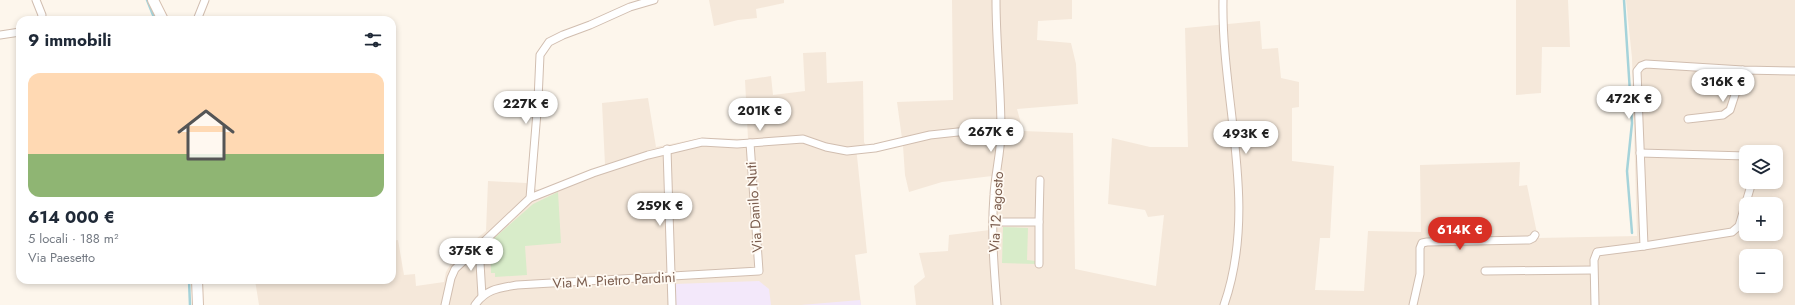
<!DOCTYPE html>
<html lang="it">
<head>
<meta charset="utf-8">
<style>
	body { margin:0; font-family:Jost,sans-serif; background:#f6f6f7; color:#1f2937; height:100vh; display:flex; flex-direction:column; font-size:15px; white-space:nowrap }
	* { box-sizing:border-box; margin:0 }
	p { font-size:13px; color:#747a83 }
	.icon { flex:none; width:22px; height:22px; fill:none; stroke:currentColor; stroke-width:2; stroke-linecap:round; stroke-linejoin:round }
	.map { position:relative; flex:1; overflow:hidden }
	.drawer { position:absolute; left:16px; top:16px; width:380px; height:268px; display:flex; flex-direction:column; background:#fff; border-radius:12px; box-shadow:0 2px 6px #0003 }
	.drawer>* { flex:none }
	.controls { position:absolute; left:1739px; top:145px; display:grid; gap:8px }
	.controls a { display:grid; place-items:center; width:44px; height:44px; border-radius:8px; background:#fff; box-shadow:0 2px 6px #0003; font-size:20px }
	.price { position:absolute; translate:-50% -34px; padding:0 9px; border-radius:14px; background:#fff; color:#222; font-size:13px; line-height:26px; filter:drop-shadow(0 1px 2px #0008) }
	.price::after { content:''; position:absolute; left:50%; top:24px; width:12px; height:9px; margin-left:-6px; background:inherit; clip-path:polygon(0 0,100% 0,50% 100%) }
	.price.on { background:#d93025; color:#fff }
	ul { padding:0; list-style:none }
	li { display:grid; align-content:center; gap:8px; height:212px; padding:0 12px }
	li+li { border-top:1px solid #e0e1e3 }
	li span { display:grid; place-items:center; height:124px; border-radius:12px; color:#555 }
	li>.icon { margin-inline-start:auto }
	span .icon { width:72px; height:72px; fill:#fffc; stroke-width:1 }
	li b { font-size:17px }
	h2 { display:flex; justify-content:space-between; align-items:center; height:48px; padding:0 12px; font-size:17px }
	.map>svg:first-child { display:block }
</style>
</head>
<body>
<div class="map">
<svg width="1795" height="305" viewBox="0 0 1795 305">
	<rect width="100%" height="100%" fill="#fdf6ec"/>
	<!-- residential -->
	<g fill="#f5e8da" fill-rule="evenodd">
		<polygon points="709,0 784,0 784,3 756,9 757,18 738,20 714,26"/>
		<path d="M952 0H1072V19L1038 21 1037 40 1071 43 1076 64 1078 104 1017 109 1023 131 1073 133 1075 269 1156 286 1164 215 1148 217 1145 210 1108 204 1112 138 1150 147H1188L1185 28 1260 21 1262 49 1278 48 1281 78 1299 82V107L1292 108V161L1334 166 1330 238H1320L1315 290 1364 291 1368 231 1421 232 1420 165 1520 162 1519 186 1527 185 1538 238 1637 236 1632 58 1626 0H1795V305H916L914 286 925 277 919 253 948 251 949 235 990 230 992 176 942 182 909 192 905 175 903 146 897 102 953 100ZM1746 152H1776V182H1746ZM1746 204H1776V234H1746ZM1746 256H1776V286H1746Z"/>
		<polygon points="1516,0 1568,0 1570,47 1542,47 1541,93 1516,95"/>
		<polygon points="826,52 827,83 863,81 864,142 866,146 855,148 857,156 867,253 855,255 861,305 259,305 255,280 392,280 392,241 398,240 404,275 415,274 416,286 444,282 446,272 456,255 486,231 488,181 526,183 532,185 535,189 542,190 605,165 602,103 648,98 656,147 701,138 748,139 745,80 771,76 773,95 805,91 803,53"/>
	</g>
	<!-- education -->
	<g fill="#f3e8fa">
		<polygon points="759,281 769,289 771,305 675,305 674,284"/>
		<polygon points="860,300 861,305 801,305"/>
	</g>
	<!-- park -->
	<g fill="#d8ecc9">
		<polygon points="558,192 561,243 525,246 527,275 495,277 495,273 491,273 490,242 533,204"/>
		<polygon points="1003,227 1028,228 1027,260 1036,261 1036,264 1002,263"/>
	</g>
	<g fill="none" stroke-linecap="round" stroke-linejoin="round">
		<!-- stream -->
		<g stroke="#a5d3da" stroke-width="2.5">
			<polyline points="147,0 155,20"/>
			<polyline points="1624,0 1632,123 1627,171 1632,233"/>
			<polyline points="189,280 190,305"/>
		</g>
		<defs>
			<g id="street">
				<polyline points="36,0 42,15 41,20"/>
				<path d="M996 0C996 44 1001 87 1001 131 1001 153 995 174 994 195 991 232 994 268 997 305"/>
				<path d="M1223 0C1221 101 1259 205 1224 305"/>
				<polyline points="197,20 205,0"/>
				<polyline points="0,35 20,32"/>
				<polyline points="1688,119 1723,115 1730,110 1743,70"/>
				<polyline points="667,149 672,305"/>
				<polyline points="1640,153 1746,156"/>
				<polyline points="530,198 593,173 648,155 702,142 737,144 803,139 826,147 847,151 875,148 930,135 958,132 1001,130"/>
				<polyline points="993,222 1039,222 1039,264"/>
				<polyline points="1039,222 1040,180"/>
				<polyline points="479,246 482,296"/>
				<polyline points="1644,246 1732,232 1739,226 1752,182"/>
				<polyline points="1485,271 1593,270"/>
				<polyline points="445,305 451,278 455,269 530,198 538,100 540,55 549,42 563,35 590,25 630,7 654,0"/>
				<path d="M475 305C486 289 499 288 517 285L759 271 750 143"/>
				<polyline points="1413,305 1420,274 1420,248 1422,243 1427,242 1529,240 1533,238 1535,235"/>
				<polyline points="1595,305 1594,260 1597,252 1644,246 1637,71 1641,66 1646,64 1743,70 1795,71"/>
			</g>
			<g id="secondary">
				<polyline points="153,0 163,20"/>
				<polyline points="197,280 198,305"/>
			</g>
		</defs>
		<!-- street casing -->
		<use href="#street" stroke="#d1beb0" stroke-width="9"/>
		<!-- secondary casing -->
		<use href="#secondary" stroke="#d6c0b0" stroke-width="12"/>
		<!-- street -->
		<use href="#street" stroke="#fff" stroke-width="7"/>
		<!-- secondary -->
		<use href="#secondary" stroke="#fff" stroke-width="10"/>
	</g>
	<g text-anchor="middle" stroke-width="3.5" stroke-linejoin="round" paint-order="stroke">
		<!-- street labels -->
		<g font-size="14" fill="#7a5c4d" stroke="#fffaf3">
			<text transform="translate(754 207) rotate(-94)" y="5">Via Danilo Nuti</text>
			<text transform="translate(996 212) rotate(-87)" y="5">Via 12 agosto</text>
			<text transform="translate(614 280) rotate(-3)" y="5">Via M. Pietro Pardini</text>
		</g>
	</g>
</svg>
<div class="controls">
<a><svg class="icon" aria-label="layers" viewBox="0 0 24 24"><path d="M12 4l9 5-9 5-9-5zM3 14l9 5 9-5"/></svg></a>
<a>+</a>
<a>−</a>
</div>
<b class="price" style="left:1723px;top:103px">316K €</b>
<b class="price" style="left:1629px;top:120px">472K €</b>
<b class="price" style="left:526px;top:125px">227K €</b>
<b class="price" style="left:760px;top:132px">201K €</b>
<b class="price" style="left:991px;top:153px">267K €</b>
<b class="price" style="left:1246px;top:155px">493K €</b>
<b class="price" style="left:660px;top:227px">259K €</b>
<b class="price on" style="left:1460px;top:251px">614K €</b>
<b class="price" style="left:471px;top:272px">375K €</b>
<section class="drawer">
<h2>9 immobili<svg class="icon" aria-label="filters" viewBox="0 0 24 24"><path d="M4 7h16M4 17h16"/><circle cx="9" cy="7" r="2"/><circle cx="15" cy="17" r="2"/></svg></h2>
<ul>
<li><span style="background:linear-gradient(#ffd9b3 65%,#8fb573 0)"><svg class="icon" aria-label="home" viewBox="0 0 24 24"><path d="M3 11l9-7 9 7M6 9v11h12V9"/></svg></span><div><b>614 000 €</b><p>5 locali · 188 m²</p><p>Via Paesetto</p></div></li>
</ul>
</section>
</div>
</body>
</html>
